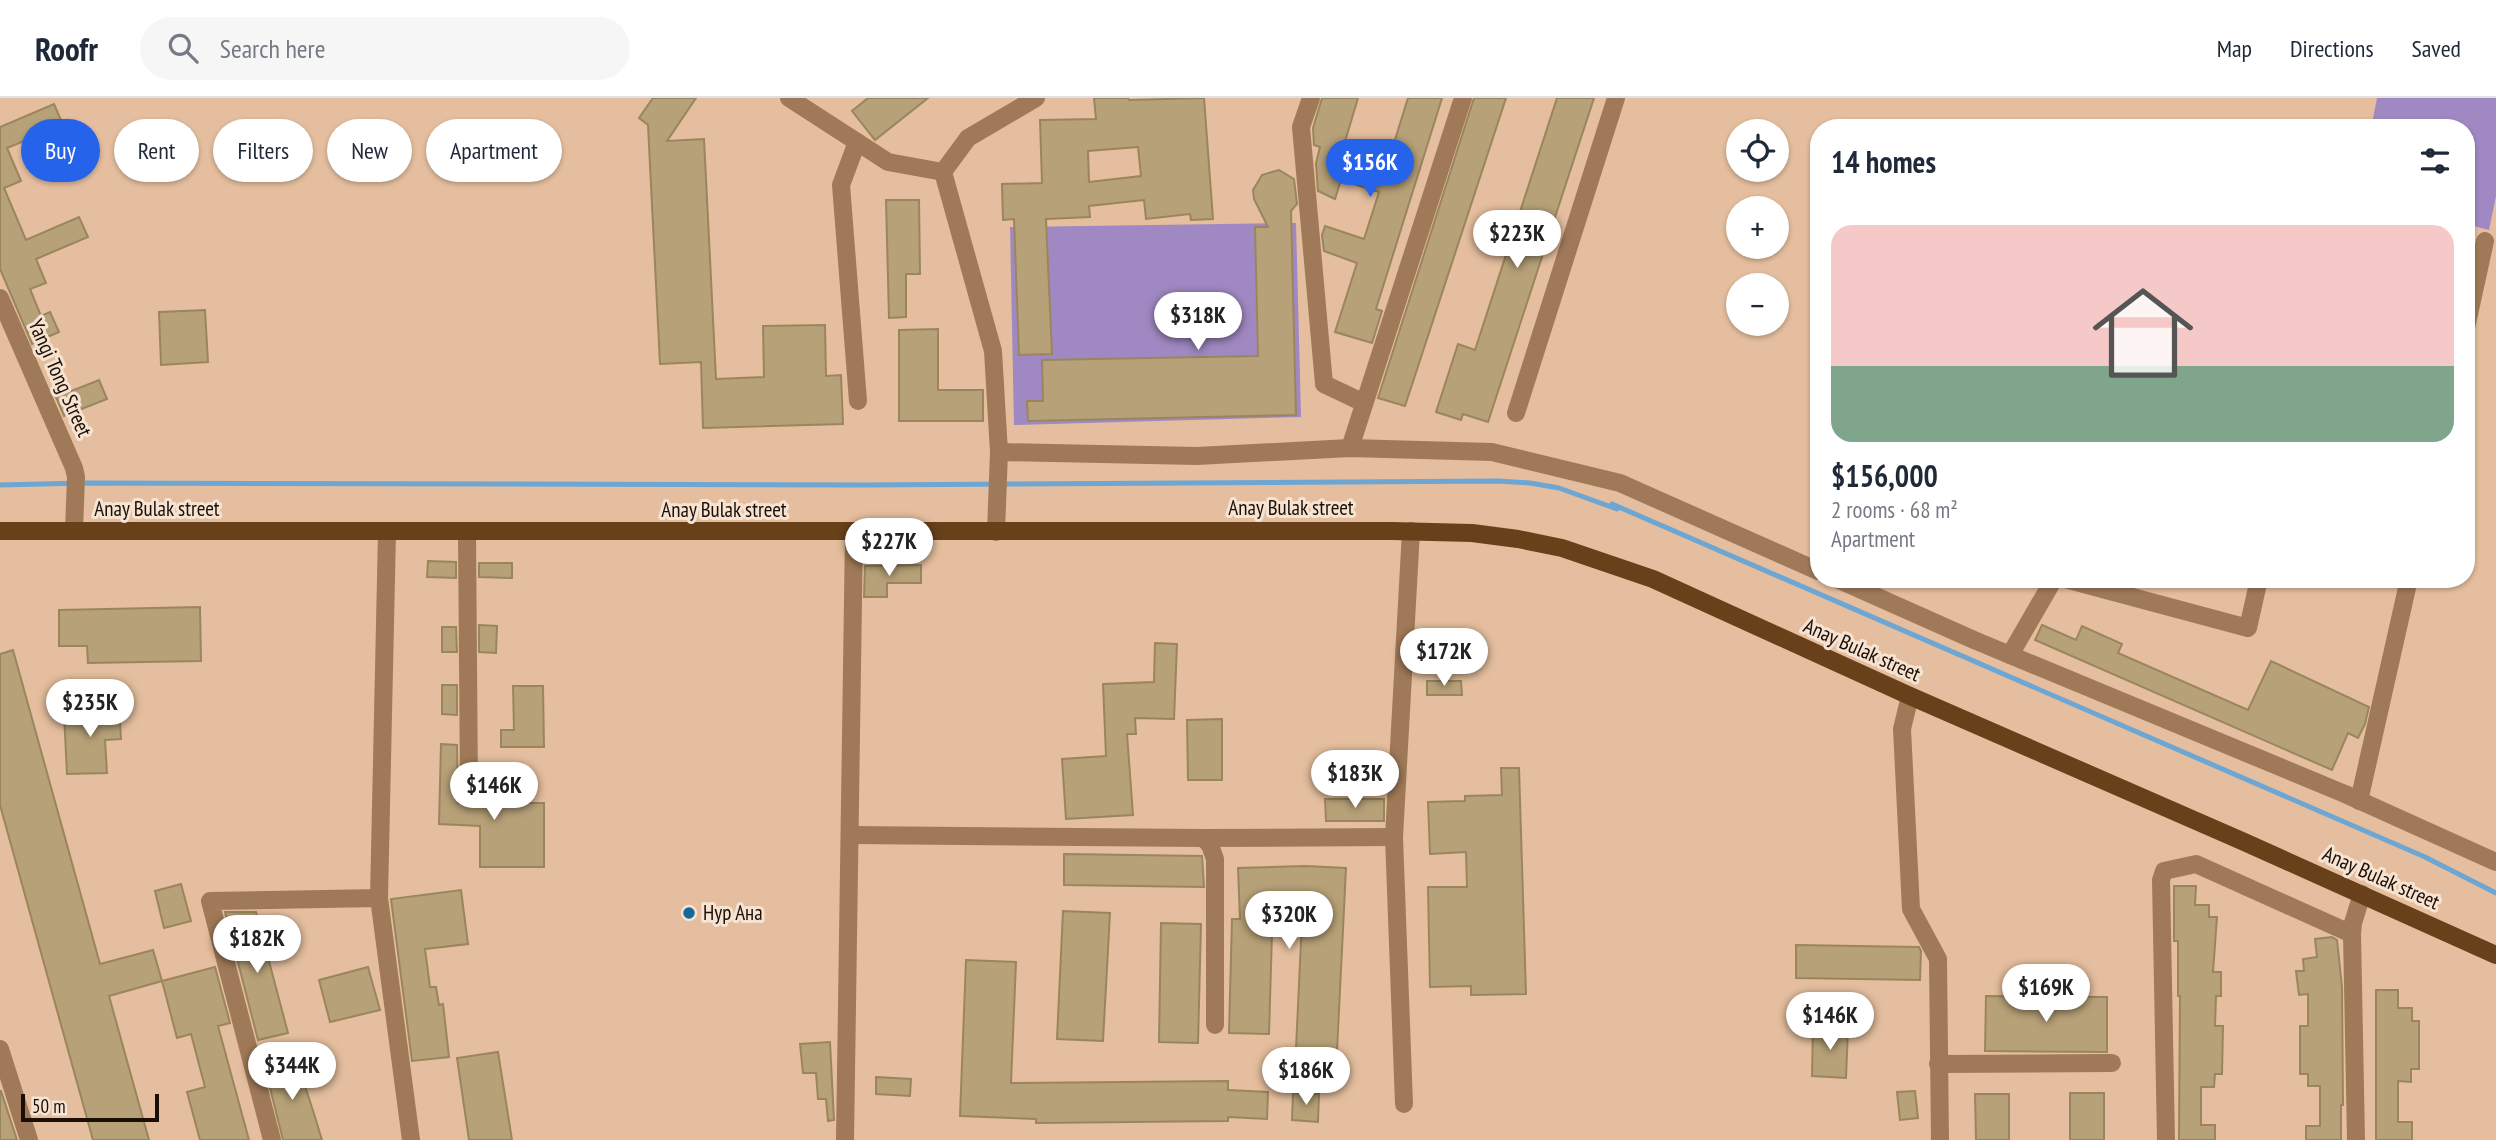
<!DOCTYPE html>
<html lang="en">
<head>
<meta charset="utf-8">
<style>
	body { margin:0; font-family:"PT Sans Narrow",sans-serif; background:#f6f6f7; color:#1f2937; height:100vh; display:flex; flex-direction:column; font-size:26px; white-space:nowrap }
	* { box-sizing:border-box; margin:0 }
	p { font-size:23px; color:#747a83 }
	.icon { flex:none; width:38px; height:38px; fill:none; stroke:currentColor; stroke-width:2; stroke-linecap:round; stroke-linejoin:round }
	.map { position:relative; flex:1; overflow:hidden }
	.drawer { position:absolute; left:1810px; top:21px; width:665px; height:469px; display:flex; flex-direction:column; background:#fff; border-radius:28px; box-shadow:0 2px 5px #0004 }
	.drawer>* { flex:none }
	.banner { position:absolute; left:21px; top:21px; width:665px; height:63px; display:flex; gap:14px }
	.controls { position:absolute; left:1726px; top:21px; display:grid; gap:14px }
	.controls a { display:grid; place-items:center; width:63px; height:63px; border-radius:50%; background:#fff; box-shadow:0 2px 5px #0004; font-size:35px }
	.scale { position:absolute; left:21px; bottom:18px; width:138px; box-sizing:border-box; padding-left:7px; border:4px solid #1b0e04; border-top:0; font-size:19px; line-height:24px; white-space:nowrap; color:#1b0e04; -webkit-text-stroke:5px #f6e3d2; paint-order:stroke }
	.price { position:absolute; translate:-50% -60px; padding:0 16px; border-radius:24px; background:#fff; color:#222; font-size:23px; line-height:46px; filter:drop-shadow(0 2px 4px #0008) }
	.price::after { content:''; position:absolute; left:50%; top:42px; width:21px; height:16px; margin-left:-10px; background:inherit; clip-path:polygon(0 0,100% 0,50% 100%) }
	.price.selected { background:#2563eb; color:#fff }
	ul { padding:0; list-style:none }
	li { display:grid; align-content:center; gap:14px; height:371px; padding:0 21px }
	li span { display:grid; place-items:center; height:217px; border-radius:21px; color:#555 }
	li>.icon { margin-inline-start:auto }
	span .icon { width:126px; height:126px; fill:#fffc; stroke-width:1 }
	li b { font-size:30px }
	h2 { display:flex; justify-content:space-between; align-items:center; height:84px; padding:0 21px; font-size:30px }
	.chip { padding:0 24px; border-radius:32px; background:#fff; box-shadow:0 2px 5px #0004; font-size:24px; line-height:63px }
	.chip.selected { background:#2563eb; color:#fff }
	header { display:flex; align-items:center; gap:42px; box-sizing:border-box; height:98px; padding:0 35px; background:#fff; border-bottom:2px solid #e0e1e3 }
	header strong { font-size:33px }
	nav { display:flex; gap:38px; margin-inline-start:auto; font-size:24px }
	.search { width:490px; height:63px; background:#f6f6f7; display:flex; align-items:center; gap:18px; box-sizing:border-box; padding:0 24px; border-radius:38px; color:#747a83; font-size:26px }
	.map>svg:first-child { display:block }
</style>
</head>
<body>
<header>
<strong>Roofr</strong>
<div class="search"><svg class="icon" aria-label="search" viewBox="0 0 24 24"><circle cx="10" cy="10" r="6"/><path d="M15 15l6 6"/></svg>Search here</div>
<nav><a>Map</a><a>Directions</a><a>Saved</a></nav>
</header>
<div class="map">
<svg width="2496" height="1042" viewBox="0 0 2496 1042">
	<rect width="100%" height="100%" fill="#e4be9e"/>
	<!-- green -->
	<g fill="#a089c2">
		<polygon points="2377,0 2496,0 2496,98 2489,132 2466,126 2466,30 2371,30"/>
		<polygon points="1296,125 1301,319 1014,327 1010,129"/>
	</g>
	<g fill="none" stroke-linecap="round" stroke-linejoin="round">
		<!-- stream -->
		<polyline stroke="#6da6d2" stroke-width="5" points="0,387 84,385 865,387 1498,383 1530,385 1559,390 1617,411 1612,406 2425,759 2496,795"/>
	</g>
	<!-- building -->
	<g fill="#b7a178" stroke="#9b855d" stroke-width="2" fill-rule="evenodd">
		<polygon points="653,0 696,0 667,43 704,41 716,281 764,279 763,228 825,227 826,278 841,277 843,326 703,330 701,264 660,266 648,27 639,20"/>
		<polygon points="868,0 928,0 875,42 852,13"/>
		<path d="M1094 0H1128L1129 2 1204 0 1213 121 1191 122 1190 116 1146 121 1144 102 1089 108 1090 119 1046 121 1052 256 1019 257 1014 121 1003 122 1002 86 1042 85 1040 22 1096 21ZM1138 49 1141 78 1089 84 1088 53Z"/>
		<polygon points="1322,0 1358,0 1344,47 1389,61 1408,0 1442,0 1376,211 1382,213 1372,245 1335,234 1357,165 1324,153 1322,137 1325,128 1364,141 1379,94 1341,82 1335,101 1318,93 1316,65 1320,49 1314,47 1313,30"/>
		<polygon points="1474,0 1506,0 1405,308 1378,300"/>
		<polygon points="1557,0 1594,0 1488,324 1463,316 1461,322 1436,314 1458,246 1475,252"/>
		<polygon points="54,6 63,27 7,50 21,83 4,90 26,142 79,119 88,139 36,161 46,185 30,191 41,218 50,214 59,234 32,246 0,171 0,29"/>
		<polygon points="1279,72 1294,81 1297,106 1291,113 1296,317 1028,323 1027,303 1043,303 1042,262 1258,258 1255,129 1268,129 1254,101 1253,92 1262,77"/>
		<polygon points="886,102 919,102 920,176 906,176 906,219 889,220"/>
		<polygon points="205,212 208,264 161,267 159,214"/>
		<polygon points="938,231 938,292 983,292 983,323 899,323 899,232"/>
		<polygon points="99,282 107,301 64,318 56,299"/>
		<polygon points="428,463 456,464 456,480 427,479"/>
		<polygon points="479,465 512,465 512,480 479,479"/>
		<polygon points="921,467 921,485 887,485 887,499 864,499 865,468"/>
		<polygon points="200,509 201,563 88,565 87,548 59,548 59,512"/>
		<polygon points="479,527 497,528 496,555 479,554"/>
		<polygon points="2042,527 2076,542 2082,528 2122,546 2118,555 2248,612 2271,563 2369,609 2365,626 2358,640 2348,635 2332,672 2035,542"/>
		<polygon points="442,529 456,529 457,554 442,554"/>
		<polygon points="1155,545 1177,546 1174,621 1135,620 1136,636 1127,636 1133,717 1066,721 1062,661 1106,658 1103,586 1154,584"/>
		<polygon points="13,552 100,866 153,852 162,883 109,898 149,1042 93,1042 0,707 0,556"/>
		<polygon points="1427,583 1461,583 1462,597 1427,597"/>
		<polygon points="442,587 457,587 457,617 442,616"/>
		<polygon points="513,588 543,588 544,649 501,649 501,632 514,632"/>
		<polygon points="119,608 121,641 105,642 107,675 67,676 64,616 103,613 102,609"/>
		<polygon points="1222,621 1222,682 1188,682 1187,622"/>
		<polygon points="441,646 457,647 458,705 544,705 544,769 480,769 480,728 439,726"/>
		<polygon points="1501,670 1519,670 1526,896 1471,897 1471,888 1430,889 1428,789 1467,789 1466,754 1430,756 1428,704 1465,703 1465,698 1502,697"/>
		<polygon points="1325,701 1384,701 1384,723 1326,723"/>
		<polygon points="1064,756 1202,758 1204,789 1064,787"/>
		<polygon points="1305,768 1346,770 1337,953 1296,951 1303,801 1273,802 1269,936 1229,935 1232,821 1240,821 1238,770"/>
		<polygon points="181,786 191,823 164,830 155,793"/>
		<polygon points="2174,788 2196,788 2195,807 2209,807 2209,819 2217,819 2213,874 2221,874 2221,898 2216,898 2215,928 2223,928 2222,976 2215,976 2214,989 2201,989 2201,1027 2215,1027 2215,1042 2179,1042 2180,898 2178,898 2178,843 2174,843"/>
		<polygon points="461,792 468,846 425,851 430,889 436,889 439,907 443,906 449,959 412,963 391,801"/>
		<polygon points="1063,813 1110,815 1103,943 1057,941"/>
		<polygon points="225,814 256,814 288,935 258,942"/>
		<polygon points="1161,825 1201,826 1198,945 1159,944"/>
		<polygon points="2332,839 2337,842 2342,889 2343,1007 2341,1007 2341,1042 2306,1042 2306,1028 2320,1028 2320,988 2308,988 2308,976 2300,976 2300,928 2308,928 2308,896 2299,897 2296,873 2304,873 2303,861 2317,859 2315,841"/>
		<polygon points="1796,847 1919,849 1921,853 1920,882 1796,880"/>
		<polygon points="966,862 1016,864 1011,985 1228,983 1228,992 1268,994 1267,1021 1228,1019 1228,1023 1036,1025 1036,1021 960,1018"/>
		<polygon points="215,869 230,925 218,928 249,1042 200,1042 187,994 205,989 191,936 177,940 162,883"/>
		<polygon points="368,869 380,912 330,924 319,882"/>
		<polygon points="2376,892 2398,892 2398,910 2412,910 2412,923 2419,923 2419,971 2411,971 2411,984 2398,983 2398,1024 2412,1024 2412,1042 2376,1042"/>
		<polygon points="1986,898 2107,899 2107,954 1985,953"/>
		<polygon points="1813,929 1848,931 1846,980 1812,978"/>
		<polygon points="830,944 834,1022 828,1023 826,1001 818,1001 816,975 803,975 800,946"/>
		<polygon points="498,954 512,1042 469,1042 457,960"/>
		<polygon points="296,960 315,1019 322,1042 283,1042 265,970"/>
		<polygon points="876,979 911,981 910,998 876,996"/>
		<polygon points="0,993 1,993 17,1042 0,1042"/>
		<polygon points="1915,993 1918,1020 1900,1022 1897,994"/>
		<polygon points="1293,995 1319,996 1318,1024 1292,1022"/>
		<rect x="2070" y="995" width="34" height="47"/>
		<polygon points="1975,996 2009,996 2009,1042 1976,1042"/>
	</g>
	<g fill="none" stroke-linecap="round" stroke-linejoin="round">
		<!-- minor -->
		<g stroke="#a07a58" stroke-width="18">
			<polyline points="789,0 888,64 943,74"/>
			<polyline points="1311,0 1301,29 1324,286 1364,305"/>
			<polyline points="857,44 841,87 858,303"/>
			<polyline points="0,200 74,370 76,379 74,433"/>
			<polyline points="2466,230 2485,143"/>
			<polyline points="1516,315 1616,0"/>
			<polyline points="1350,350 1463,0"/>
			<polyline points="999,354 1197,358 1350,350 1492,354 1620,385 1818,473"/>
			<polyline points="387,434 379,800 411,1042"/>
			<polyline points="467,434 469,692"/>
			<polyline points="996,434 999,354 993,253 943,74 968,40 1036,0"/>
			<polyline points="1837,481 1974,542 2345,696 2496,764"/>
			<polyline points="2065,481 2248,530 2259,481"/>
			<polyline points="2010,557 2054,481"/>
			<polyline points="1910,598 1902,631 1911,811 1938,861 1940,1042"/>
			<polyline points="2359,703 2409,481"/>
			<polyline points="851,737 1203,740 1210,747 1215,761 1215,927"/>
			<polyline points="1203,740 1394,739"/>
			<polyline points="0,951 29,1042"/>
			<polyline points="1938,966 2112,965"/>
			<polyline points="1404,1006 1394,739 1411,433"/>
			<polyline points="272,1042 210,803 379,800"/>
			<polyline points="845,1042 854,434"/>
			<polyline points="2166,1042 2161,782 2164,773 2196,766 2352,836"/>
			<polyline points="2356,1042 2352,836 2353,825 2362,796"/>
		</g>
		<!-- major -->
		<polyline stroke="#68411b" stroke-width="18" points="0,433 1392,433 1472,435 1518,441 1562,450 1653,481 1910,598 2242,743 2496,857"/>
	</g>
	<!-- markers -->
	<circle fill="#17689a" stroke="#f6e3d2" stroke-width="2.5" cx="689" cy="815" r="7"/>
	<g text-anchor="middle" stroke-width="6" stroke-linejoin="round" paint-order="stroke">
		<!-- street labels -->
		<g font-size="21" fill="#1b0e04" stroke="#f6e3d2">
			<text transform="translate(60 280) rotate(66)" y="7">Yangi Tong Street</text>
			<text x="1291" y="417">Anay Bulak street</text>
			<text x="157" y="418">Anay Bulak street</text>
			<text x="724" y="419">Anay Bulak street</text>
			<text transform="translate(1862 552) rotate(24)" y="7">Anay Bulak street</text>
			<text transform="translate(2381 780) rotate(24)" y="7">Anay Bulak street</text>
		</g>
		<!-- poi labels -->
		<g font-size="21" fill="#1b0e04" stroke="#f6e3d2" text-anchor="start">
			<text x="703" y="822">Нур Ана</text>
		</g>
	</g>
</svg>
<div class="controls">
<a><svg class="icon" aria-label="locate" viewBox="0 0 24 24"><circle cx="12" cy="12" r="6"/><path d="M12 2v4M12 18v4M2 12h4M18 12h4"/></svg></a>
<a>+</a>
<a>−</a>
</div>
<div class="scale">50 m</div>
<b class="price selected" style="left:1370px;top:101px">$156K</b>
<b class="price" style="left:1517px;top:172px">$223K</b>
<b class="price" style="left:1198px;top:254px">$318K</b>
<b class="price" style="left:889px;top:480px">$227K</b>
<b class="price" style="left:1444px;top:590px">$172K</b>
<b class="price" style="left:90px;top:641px">$235K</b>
<b class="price" style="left:1355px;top:712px">$183K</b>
<b class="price" style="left:494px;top:724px">$146K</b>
<b class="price" style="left:1289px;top:853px">$320K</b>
<b class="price" style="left:257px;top:877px">$182K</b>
<b class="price" style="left:2046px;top:926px">$169K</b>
<b class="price" style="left:1830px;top:954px">$146K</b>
<b class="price" style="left:292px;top:1004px">$344K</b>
<b class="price" style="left:1306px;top:1009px">$186K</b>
<div class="banner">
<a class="chip selected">Buy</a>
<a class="chip">Rent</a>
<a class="chip">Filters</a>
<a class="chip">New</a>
<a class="chip">Apartment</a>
</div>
<section class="drawer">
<h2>14 homes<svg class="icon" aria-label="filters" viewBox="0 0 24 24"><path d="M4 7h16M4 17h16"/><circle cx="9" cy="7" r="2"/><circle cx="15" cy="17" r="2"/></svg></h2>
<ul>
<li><span style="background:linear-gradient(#f6c9c9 65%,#7fa58c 0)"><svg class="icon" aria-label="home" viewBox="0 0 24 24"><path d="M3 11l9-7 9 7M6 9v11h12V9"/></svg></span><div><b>$156,000</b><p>2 rooms · 68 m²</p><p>Apartment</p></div></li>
</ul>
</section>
</div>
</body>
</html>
